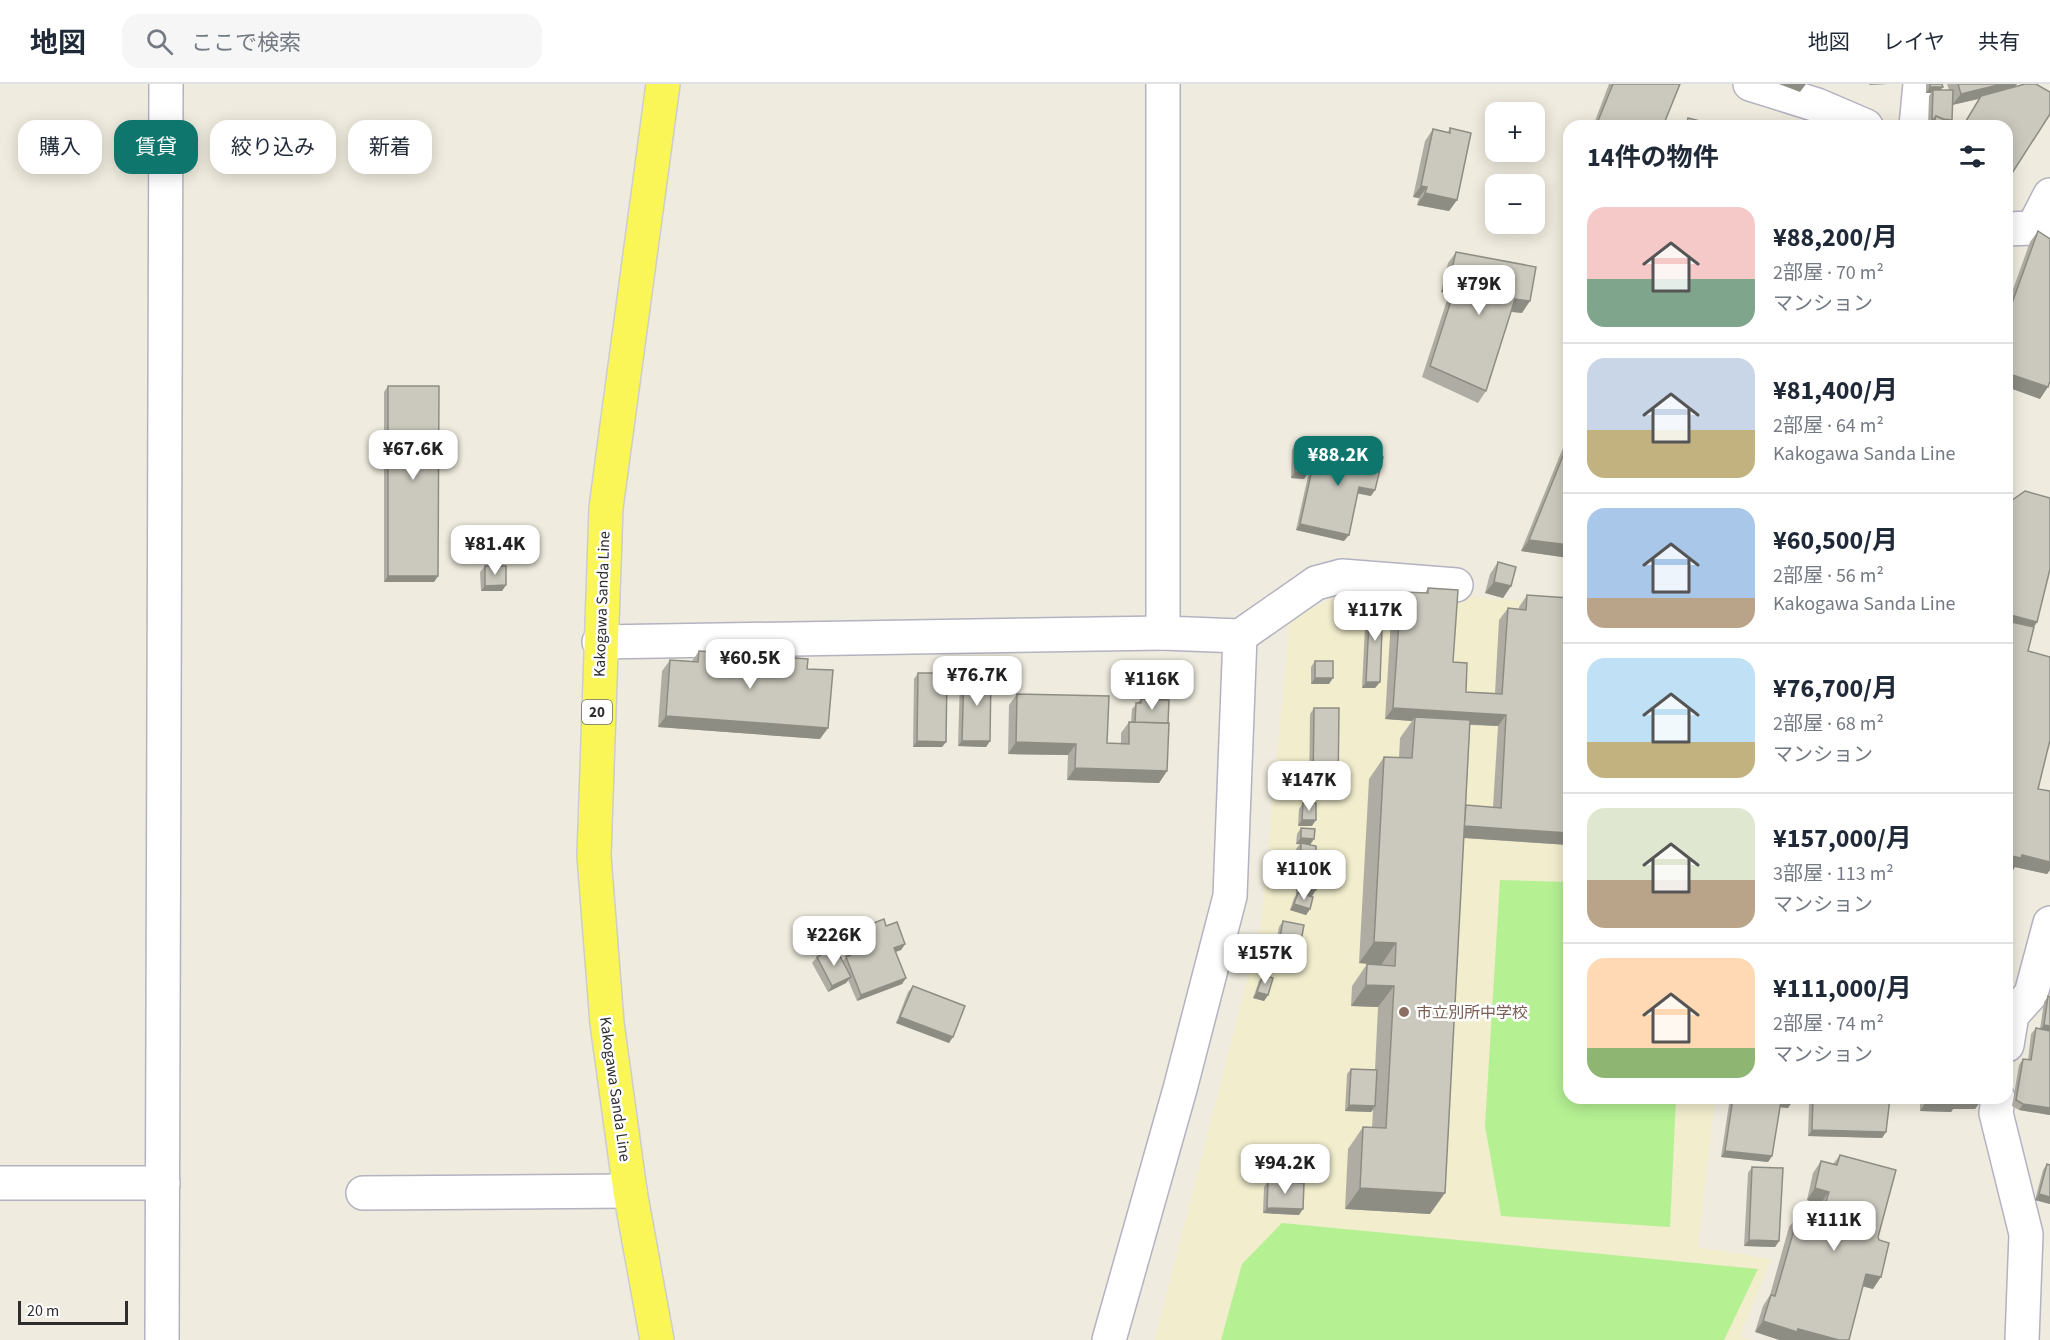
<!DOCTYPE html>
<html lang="ja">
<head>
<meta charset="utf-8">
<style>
	body { margin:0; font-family:"Source Sans 3","Noto Sans JP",sans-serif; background:#f6f6f7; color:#1f2937; height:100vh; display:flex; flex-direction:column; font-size:22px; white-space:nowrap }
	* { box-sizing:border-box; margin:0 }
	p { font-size:20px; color:#747a83 }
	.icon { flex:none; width:33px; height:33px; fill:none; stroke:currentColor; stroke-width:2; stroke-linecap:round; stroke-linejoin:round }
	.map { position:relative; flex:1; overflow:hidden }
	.side { position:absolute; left:1563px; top:36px; width:450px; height:984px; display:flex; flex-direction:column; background:#fff; border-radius:18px; box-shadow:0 3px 15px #0003 }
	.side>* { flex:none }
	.banner { position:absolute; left:18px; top:36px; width:570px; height:54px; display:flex; gap:12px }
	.fabs { position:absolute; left:1485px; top:18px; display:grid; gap:12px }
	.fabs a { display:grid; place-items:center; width:60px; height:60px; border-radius:12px; background:#fff; box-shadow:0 3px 15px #0003; font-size:30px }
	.scale { position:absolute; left:18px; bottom:15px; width:110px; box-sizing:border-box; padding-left:6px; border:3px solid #2d2d2d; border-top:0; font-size:16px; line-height:21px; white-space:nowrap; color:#2d2d2d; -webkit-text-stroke:4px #fff; paint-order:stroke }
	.price { position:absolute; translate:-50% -51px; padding:0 14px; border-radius:12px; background:#fff; color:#222; font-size:20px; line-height:39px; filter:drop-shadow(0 2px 3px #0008) }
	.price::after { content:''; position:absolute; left:50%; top:36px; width:18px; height:14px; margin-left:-9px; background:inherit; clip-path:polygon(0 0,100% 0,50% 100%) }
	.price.selected { background:#0f766e; color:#fff }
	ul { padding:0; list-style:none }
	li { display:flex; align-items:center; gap:18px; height:150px; padding:0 24px }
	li+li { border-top:2px solid #e0e1e3 }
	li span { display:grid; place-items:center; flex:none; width:168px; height:120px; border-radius:18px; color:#555 }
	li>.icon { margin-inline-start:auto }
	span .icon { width:72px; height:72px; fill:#fffc; stroke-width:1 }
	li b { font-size:26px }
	h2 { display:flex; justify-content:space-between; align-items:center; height:72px; padding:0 24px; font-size:26px }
	.pill { padding:0 21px; border-radius:18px; background:#fff; box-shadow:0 3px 15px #0003; font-size:21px; line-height:54px }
	.pill.selected { background:#0f766e; color:#fff }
	header { display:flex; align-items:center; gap:36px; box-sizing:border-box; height:84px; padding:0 30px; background:#fff; border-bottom:2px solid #e0e1e3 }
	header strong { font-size:28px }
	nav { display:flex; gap:33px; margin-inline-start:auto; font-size:21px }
	.search { width:420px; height:54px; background:#f6f6f7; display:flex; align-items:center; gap:15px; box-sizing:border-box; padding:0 21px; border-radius:18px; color:#747a83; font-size:22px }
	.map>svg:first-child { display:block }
</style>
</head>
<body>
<header>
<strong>地図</strong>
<div class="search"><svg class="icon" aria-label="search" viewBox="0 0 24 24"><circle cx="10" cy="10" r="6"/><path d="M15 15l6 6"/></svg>ここで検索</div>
<nav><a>地図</a><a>レイヤ</a><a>共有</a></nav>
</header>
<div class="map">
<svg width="2050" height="1256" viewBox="0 0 2050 1256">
	<rect width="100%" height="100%" fill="#efebde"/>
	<!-- education -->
	<polygon fill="#f1edcd" points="1356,503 1569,521 1569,1014 1715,1014 1698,1163 1771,1175 1740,1252 1750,1256 1155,1256 1261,842 1290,535"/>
	<!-- pitch -->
	<g fill="#b5f093">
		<polygon points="1500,796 1569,798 1569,1014 1676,1014 1670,1143 1501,1132 1485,1042"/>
		<polygon points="1282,1139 1758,1185 1724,1256 1221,1256 1242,1180"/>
	</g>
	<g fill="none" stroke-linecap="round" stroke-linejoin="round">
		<defs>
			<g id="minor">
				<polyline points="1750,0 1817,21 1866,42"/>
				<polyline points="1916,42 1920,0"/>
				<polyline points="2033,144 2050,111"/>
				<polyline points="2007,145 2033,144 2050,154"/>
				<polyline points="1240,552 1316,499 1342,492 1456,501"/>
				<polyline points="599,558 1163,549"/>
				<polyline points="2007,961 2012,931 2031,910 2050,839"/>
				<polyline points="1998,1014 1996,1029 2026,1150 2022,1256"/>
				<polyline points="0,1099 163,1099"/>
				<polyline points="363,1109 630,1107"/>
				<polyline points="162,1256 166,0"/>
				<polyline points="1109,1256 1180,1005 1230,812 1240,552 1163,549 1163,0"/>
			</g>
			<polyline id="primary" points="657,1256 630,1107 607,939 594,772 606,424 663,0"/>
		</defs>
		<!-- minor casing -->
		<use href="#minor" stroke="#b3b2c1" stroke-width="36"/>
		<!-- primary casing -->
		<use href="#primary" stroke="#cdcdcd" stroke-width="36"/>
		<!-- minor -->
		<use href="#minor" stroke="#fff" stroke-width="33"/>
		<!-- primary -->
		<use href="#primary" stroke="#faf658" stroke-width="33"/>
	</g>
	<!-- wall -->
	<g fill="#afada3" fill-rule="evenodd">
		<polygon points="1609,0 1680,0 1663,42 1593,42"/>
		<polygon points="1926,0 1942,0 1943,3 1940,6 1949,6 1947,0 2017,0 2015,3 2007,42 1962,42 1979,15 1952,21 1952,36 1950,38 1930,42 1930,41 1928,41 1929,12 1931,9 1926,9"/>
		<polygon points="1450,44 1457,116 1449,127 1417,121 1419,114 1413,113 1425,57 1433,45 1448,48"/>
		<polygon points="2038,147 2040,315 2007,303 2007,222 2030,158"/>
		<polygon points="1456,168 1522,229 1511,228 1486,307 1478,319 1422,293 1449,210 1441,208 1448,179"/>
		<polygon points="388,302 438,492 434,498 384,498 384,308"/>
		<polygon points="1569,349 1569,474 1521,467"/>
		<polygon points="1318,359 1371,412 1358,409 1344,457 1296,446 1314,365"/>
		<polygon points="1296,360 1308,389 1304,395 1291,394 1292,366"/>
		<polygon points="2011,417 2037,538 2034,543 2028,567 2038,705 2050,707 2050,786 2047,790 2015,783 2013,786 2007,784 2007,423"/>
		<polygon points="1498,478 1511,502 1503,514 1485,509 1490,490"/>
		<polygon points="485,482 506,501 502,507 481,507 480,488"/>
		<path d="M1428 504 1453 578 1466 608 1495 609 1499 536 1508 524 1519 525V523L1527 511 1569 514V761L1464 754 1430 1130 1345 1125 1348 1065 1363 1043 1372 1044 1373 1026 1371 1028 1345 1027 1347 990 1351 985 1375 986 1378 923 1351 922 1352 902 1367 880 1381 881 1359 879 1369 695 1384 673 1399 674 1400 654 1412 637 1385 635 1392 519 1401 508 1425 509ZM1470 641 1498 642 1493 723 1466 721Z"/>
		<polygon points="1370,516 1380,598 1375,604 1362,604 1366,522"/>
		<polygon points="699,567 820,655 658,643 662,587 670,576 692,577"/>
		<polygon points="1315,577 1329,600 1311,600 1311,583"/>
		<polygon points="918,589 946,658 942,663 913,663 914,595"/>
		<polygon points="964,589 990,657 986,663 958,662 960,595"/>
		<polygon points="1017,610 1107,659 1121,660 1121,649 1129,638 1131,638 1132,625 1141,615 1167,687 1159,699 1067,696 1068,671 1008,670 1009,621"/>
		<polygon points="1314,624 1338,704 1334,710 1309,709 1310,630"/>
		<polygon points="1303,719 1312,742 1298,742 1299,725"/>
		<polygon points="1301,744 1310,761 1316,806 1312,812 1309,812 1310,825 1306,831 1290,826 1294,814 1296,811 1296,765 1300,760 1296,760 1297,750"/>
		<polygon points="1283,837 1293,885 1272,882 1279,843"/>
		<polygon points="886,842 905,860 901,866 895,868 906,894 902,900 857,917 848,896 846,899 828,908 812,879 817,873 843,877 846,873 839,857 843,851"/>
		<polygon points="1263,891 1268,911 1264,917 1253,914 1259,897"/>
		<polygon points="913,902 949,959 896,939 908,908"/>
		<polygon points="2048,912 2050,1031 2019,1026 2012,1022 2019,981 2023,975 2028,976 2031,950 2036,944 2040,945 2044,918"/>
		<polygon points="1730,1014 1792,1014 1792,1018 1788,1024 1780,1023 1772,1072 1768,1078 1721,1073"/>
		<polygon points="1812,1014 1890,1014 1886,1048 1882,1054 1808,1052 1809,1019"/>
		<polygon points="1920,1014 1983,1014 1975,1025 1953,1025 1951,1028 1920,1027"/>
		<polygon points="1840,1071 1878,1153 1873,1205 1862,1202 1755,1248 1763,1222 1770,1211 1789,1143 1798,1132 1815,1136 1820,1120 1807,1116 1813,1089 1821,1077 1833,1080"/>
		<polygon points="2047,1080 2050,1081 2050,1120 2035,1116 2043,1086"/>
		<polygon points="1752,1083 1779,1157 1775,1163 1744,1162 1748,1089"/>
		<polygon points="1268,1097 1299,1131 1263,1129 1264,1103"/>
	</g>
	<!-- shaded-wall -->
	<g fill="#8e8d84">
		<polygon points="1779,0 1806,0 1800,8"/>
		<polygon points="1870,0 1888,0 1869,1"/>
		<polygon points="2002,0 2017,0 2011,7 1952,21 1961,10"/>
		<polygon points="1930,3 1943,3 1938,9 1933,6 1931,9 1926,9"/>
		<polygon points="1932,35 1934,35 1930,41 1928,41"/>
		<polygon points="1421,102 1427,103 1419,114 1413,113"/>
		<polygon points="1425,109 1457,116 1449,127 1417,121"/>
		<polygon points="1449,196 1457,198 1449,210 1441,208"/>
		<polygon points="1515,215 1530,217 1522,229 1507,227"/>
		<polygon points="2007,289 2048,303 2040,315 2007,303"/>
		<polygon points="1295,388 1308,389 1304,395 1291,394"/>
		<polygon points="1359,403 1375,406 1371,412 1355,409"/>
		<polygon points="1300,440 1349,451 1344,457 1296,446"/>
		<polygon points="1529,456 1569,461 1569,474 1521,467"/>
		<polygon points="388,492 438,492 434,498 384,498"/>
		<polygon points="1494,498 1511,502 1503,514 1485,509"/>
		<polygon points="506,501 502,507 481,507 485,502"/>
		<polygon points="2007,530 2037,538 2025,555 2007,550"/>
		<polygon points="1315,594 1333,594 1329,600 1311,600"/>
		<polygon points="1366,598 1380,598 1375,604 1362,604"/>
		<polygon points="1393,624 1506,631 1498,642 1415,637 1415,633 1412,637 1385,635"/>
		<polygon points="666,632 828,644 820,655 658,643"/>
		<polygon points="917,657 946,658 942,663 913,663"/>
		<polygon points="962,657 990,657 986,663 958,662"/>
		<polygon points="1016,658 1076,660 1068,671 1008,670"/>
		<polygon points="1075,684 1167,687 1159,699 1067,696"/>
		<polygon points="1313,703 1338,704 1334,710 1309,709"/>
		<polygon points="1302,736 1316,736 1312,742 1298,742"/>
		<polygon points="1458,742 1569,749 1569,761 1450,753"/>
		<polygon points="1301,754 1314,755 1310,761 1296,760"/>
		<polygon points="2007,771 2022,771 2050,778 2050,786 2047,790 2015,783 2013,786 2007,784"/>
		<polygon points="1300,806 1316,806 1312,812 1297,811 1298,809 1296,811"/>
		<polygon points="1294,820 1310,825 1306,831 1290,826"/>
		<polygon points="1374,858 1396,859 1381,881 1359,879"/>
		<polygon points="905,860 901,866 890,870 894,864"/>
		<polygon points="1276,876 1297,879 1293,885 1272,882"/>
		<polygon points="851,893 846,899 828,908 832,902"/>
		<polygon points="906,894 902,900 857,917 861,911"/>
		<polygon points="1366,901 1394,902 1378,923 1351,922"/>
		<polygon points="1257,908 1268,911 1264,917 1253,914"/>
		<polygon points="900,933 953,953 949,959 896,939"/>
		<polygon points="2044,941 2050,942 2050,949 2039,947"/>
		<polygon points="1959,1014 1983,1014 1975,1025 1953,1025 1951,1028 1920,1027 1928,1015"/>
		<polygon points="1781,1017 1792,1018 1788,1024 1777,1023"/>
		<polygon points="2023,1020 2050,1024 2050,1031 2019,1026"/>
		<polygon points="1349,1021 1375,1022 1371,1028 1345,1027"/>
		<polygon points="1812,1046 1886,1048 1882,1054 1808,1052"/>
		<polygon points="1725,1067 1772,1072 1768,1078 1721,1073"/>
		<polygon points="1360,1104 1445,1109 1430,1130 1345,1125"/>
		<polygon points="1815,1104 1829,1108 1820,1120 1807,1116"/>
		<polygon points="2039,1110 2050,1113 2050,1120 2035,1116"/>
		<polygon points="1267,1124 1303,1125 1299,1131 1263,1129"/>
		<polygon points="1749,1156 1779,1157 1775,1163 1744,1162"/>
		<polygon points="1866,1190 1881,1193 1873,1205 1858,1201"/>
		<polygon points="1763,1237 1798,1245 1839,1256 1779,1256 1755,1248"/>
	</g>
	<!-- building -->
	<g fill="#cbc9bd" stroke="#8e8d84" stroke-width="1.5">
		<polygon points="1613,0 1680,0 1663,42 1596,42"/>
		<polygon points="1930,0 1942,0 1943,3 1930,3"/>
		<polygon points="1958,0 2002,0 1961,10"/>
		<polygon points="2025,0 2036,0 2050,8 2050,30 2007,97 2007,42 1963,42 1981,12"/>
		<polygon points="1933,6 1953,6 1952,36 1943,35 1936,32 1934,35 1932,35"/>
		<polygon points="1936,32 1957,42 1933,42"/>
		<polygon points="1688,34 1704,38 1703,42 1686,42"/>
		<polygon points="1817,37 1828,42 1815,42"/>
		<polygon points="1450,44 1471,49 1457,116 1425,109 1427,103 1421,102 1433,45 1450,49"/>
		<polygon points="2038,147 2050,155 2050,297 2048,303 2007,289 2007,233"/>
		<polygon points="1456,168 1536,183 1530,217 1515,215 1486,307 1430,282 1457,198 1449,196"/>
		<polygon points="388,302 439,302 438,492 388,492"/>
		<polygon points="1569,357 1569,461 1529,456"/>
		<polygon points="1318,359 1383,373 1375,406 1359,403 1349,451 1300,440"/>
		<polygon points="1296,360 1310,360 1308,389 1295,388"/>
		<polygon points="2025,407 2050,414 2050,485 2037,538 2007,530 2007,434 2011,417"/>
		<polygon points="1498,478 1516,483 1511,502 1494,498"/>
		<polygon points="485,482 506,482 506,501 485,502"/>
		<polygon points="1428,504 1458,506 1453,578 1467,579 1466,608 1502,610 1508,524 1526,526 1527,511 1569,514 1569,749 1464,742 1466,721 1501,724 1506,631 1393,624 1401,508 1428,509"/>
		<polygon points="1370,516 1383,517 1380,598 1366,598"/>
		<polygon points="2007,537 2034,543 2028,567 2050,573 2050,656 2038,705 2050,707 2050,778 2022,771 2021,774 2007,771"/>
		<polygon points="699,567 808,575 807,585 833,586 828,644 666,632 670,576 698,578"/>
		<rect x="1315" y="577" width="18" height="17"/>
		<polygon points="918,589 947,589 946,658 917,657"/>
		<polygon points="964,589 991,590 990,657 962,657"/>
		<polygon points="1017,610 1109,612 1107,659 1129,660 1129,638 1169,639 1167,687 1075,684 1076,660 1016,658"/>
		<polygon points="1141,615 1169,616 1168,639 1135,638 1136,619 1141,619"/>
		<polygon points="1314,624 1339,624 1338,704 1313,703"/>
		<polygon points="1415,633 1470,636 1445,1109 1360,1104 1363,1043 1386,1044 1394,902 1366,901 1367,880 1395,882 1396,859 1374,858 1384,673 1412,674"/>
		<polygon points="1303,719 1316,719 1316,736 1302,736"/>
		<polygon points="1301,744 1315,745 1314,755 1301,754"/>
		<polygon points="1301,759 1316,762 1316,806 1300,806"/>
		<polygon points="1298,809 1313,813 1310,825 1294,820"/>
		<polygon points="884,835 886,842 897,838 905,860 894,864 906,894 861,911 846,873 851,871 843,851"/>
		<polygon points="1283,837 1304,841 1297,879 1276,876"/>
		<polygon points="835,863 851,893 832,902 817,873"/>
		<polygon points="1263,891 1273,894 1268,911 1257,908"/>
		<polygon points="913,902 965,922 953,953 900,933"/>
		<polygon points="2048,912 2050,913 2050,942 2044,941"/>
		<polygon points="2036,944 2050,947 2050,1024 2023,1020 2016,1016 2023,975 2031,976"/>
		<polygon points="1351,985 1377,986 1375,1022 1349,1021"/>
		<polygon points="1733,1014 1792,1014 1792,1018 1781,1017 1772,1072 1725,1067"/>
		<polygon points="1813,1014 1890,1014 1886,1048 1812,1046"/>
		<polygon points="1928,1014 1959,1014 1959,1016 1928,1015"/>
		<polygon points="1840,1071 1896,1086 1878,1153 1879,1156 1889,1159 1881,1193 1866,1190 1849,1256 1839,1256 1798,1245 1797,1248 1763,1237 1771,1211 1775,1212 1798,1132 1820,1137 1829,1108 1815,1104 1821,1077 1837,1081"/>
		<polygon points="2047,1080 2050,1081 2050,1113 2039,1110"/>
		<polygon points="1752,1083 1783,1084 1779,1157 1749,1156"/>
		<polygon points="1268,1097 1304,1099 1303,1125 1267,1124"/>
	</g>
	<!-- markers -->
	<circle fill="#8d6e63" stroke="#fff" stroke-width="2" cx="1404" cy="928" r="6"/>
	<g text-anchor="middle" stroke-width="5" stroke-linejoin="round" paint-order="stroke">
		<!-- shield labels -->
		<rect fill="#fff" stroke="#6c6c6c" stroke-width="1.5" x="582" y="616" width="30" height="24" rx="4.5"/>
		<g font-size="15" font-weight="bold" fill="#2d2d2d">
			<text x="597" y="633">20</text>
		</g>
		<!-- street labels -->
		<g font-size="16" fill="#2d2d2d" stroke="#fff">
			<text transform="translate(601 520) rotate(-88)" y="6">Kakogawa Sanda Line</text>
			<text transform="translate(616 1005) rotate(82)" y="6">Kakogawa Sanda Line</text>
		</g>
		<!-- education labels -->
		<g font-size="16" fill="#785e54" stroke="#fff" text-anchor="start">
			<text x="1416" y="934">市立別所中学校</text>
		</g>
	</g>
</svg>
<div class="fabs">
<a>+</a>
<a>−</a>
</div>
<div class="scale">20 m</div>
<b class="price" style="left:1479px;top:232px">¥79K</b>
<b class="price" style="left:413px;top:397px">¥67.6K</b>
<b class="price selected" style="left:1338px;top:403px">¥88.2K</b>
<b class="price" style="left:495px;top:492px">¥81.4K</b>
<b class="price" style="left:1375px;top:558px">¥117K</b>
<b class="price" style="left:750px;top:606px">¥60.5K</b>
<b class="price" style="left:977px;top:623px">¥76.7K</b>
<b class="price" style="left:1152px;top:627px">¥116K</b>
<b class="price" style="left:1309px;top:728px">¥147K</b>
<b class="price" style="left:1304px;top:817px">¥110K</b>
<b class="price" style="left:834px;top:883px">¥226K</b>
<b class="price" style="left:1265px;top:901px">¥157K</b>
<b class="price" style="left:1285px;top:1111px">¥94.2K</b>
<b class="price" style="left:1834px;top:1168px">¥111K</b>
<div class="banner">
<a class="pill">購入</a>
<a class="pill selected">賃貸</a>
<a class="pill">絞り込み</a>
<a class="pill">新着</a>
</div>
<section class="side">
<h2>14件の物件<svg class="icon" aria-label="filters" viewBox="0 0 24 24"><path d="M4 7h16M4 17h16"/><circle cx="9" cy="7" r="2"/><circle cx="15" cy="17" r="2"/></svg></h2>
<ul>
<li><span style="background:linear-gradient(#f6c9c9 60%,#7fa58c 0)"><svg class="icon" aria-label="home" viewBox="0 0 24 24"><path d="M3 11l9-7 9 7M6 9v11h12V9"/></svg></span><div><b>¥88,200/月</b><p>2部屋 · 70 m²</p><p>マンション</p></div></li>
<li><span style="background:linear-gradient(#c9d6e8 60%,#c2b280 0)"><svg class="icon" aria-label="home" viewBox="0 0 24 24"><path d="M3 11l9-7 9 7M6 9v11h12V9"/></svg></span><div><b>¥81,400/月</b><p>2部屋 · 64 m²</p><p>Kakogawa Sanda Line</p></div></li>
<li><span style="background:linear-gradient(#a9c7e8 75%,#b9a48a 0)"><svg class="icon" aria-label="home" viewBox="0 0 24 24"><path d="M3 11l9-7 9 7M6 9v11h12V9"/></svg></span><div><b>¥60,500/月</b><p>2部屋 · 56 m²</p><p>Kakogawa Sanda Line</p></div></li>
<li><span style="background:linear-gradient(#bfe0f5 70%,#c2b280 0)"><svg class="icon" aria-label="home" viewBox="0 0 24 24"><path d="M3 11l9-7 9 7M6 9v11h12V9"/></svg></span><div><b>¥76,700/月</b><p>2部屋 · 68 m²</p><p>マンション</p></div></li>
<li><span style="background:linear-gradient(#dfe7d0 60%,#b9a48a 0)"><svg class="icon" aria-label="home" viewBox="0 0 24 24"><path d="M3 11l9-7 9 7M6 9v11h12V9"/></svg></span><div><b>¥157,000/月</b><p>3部屋 · 113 m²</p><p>マンション</p></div></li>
<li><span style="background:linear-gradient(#ffd9b3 75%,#8fb573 0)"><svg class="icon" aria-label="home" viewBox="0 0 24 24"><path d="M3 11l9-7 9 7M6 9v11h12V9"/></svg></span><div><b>¥111,000/月</b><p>2部屋 · 74 m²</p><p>マンション</p></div></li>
</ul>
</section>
</div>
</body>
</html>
